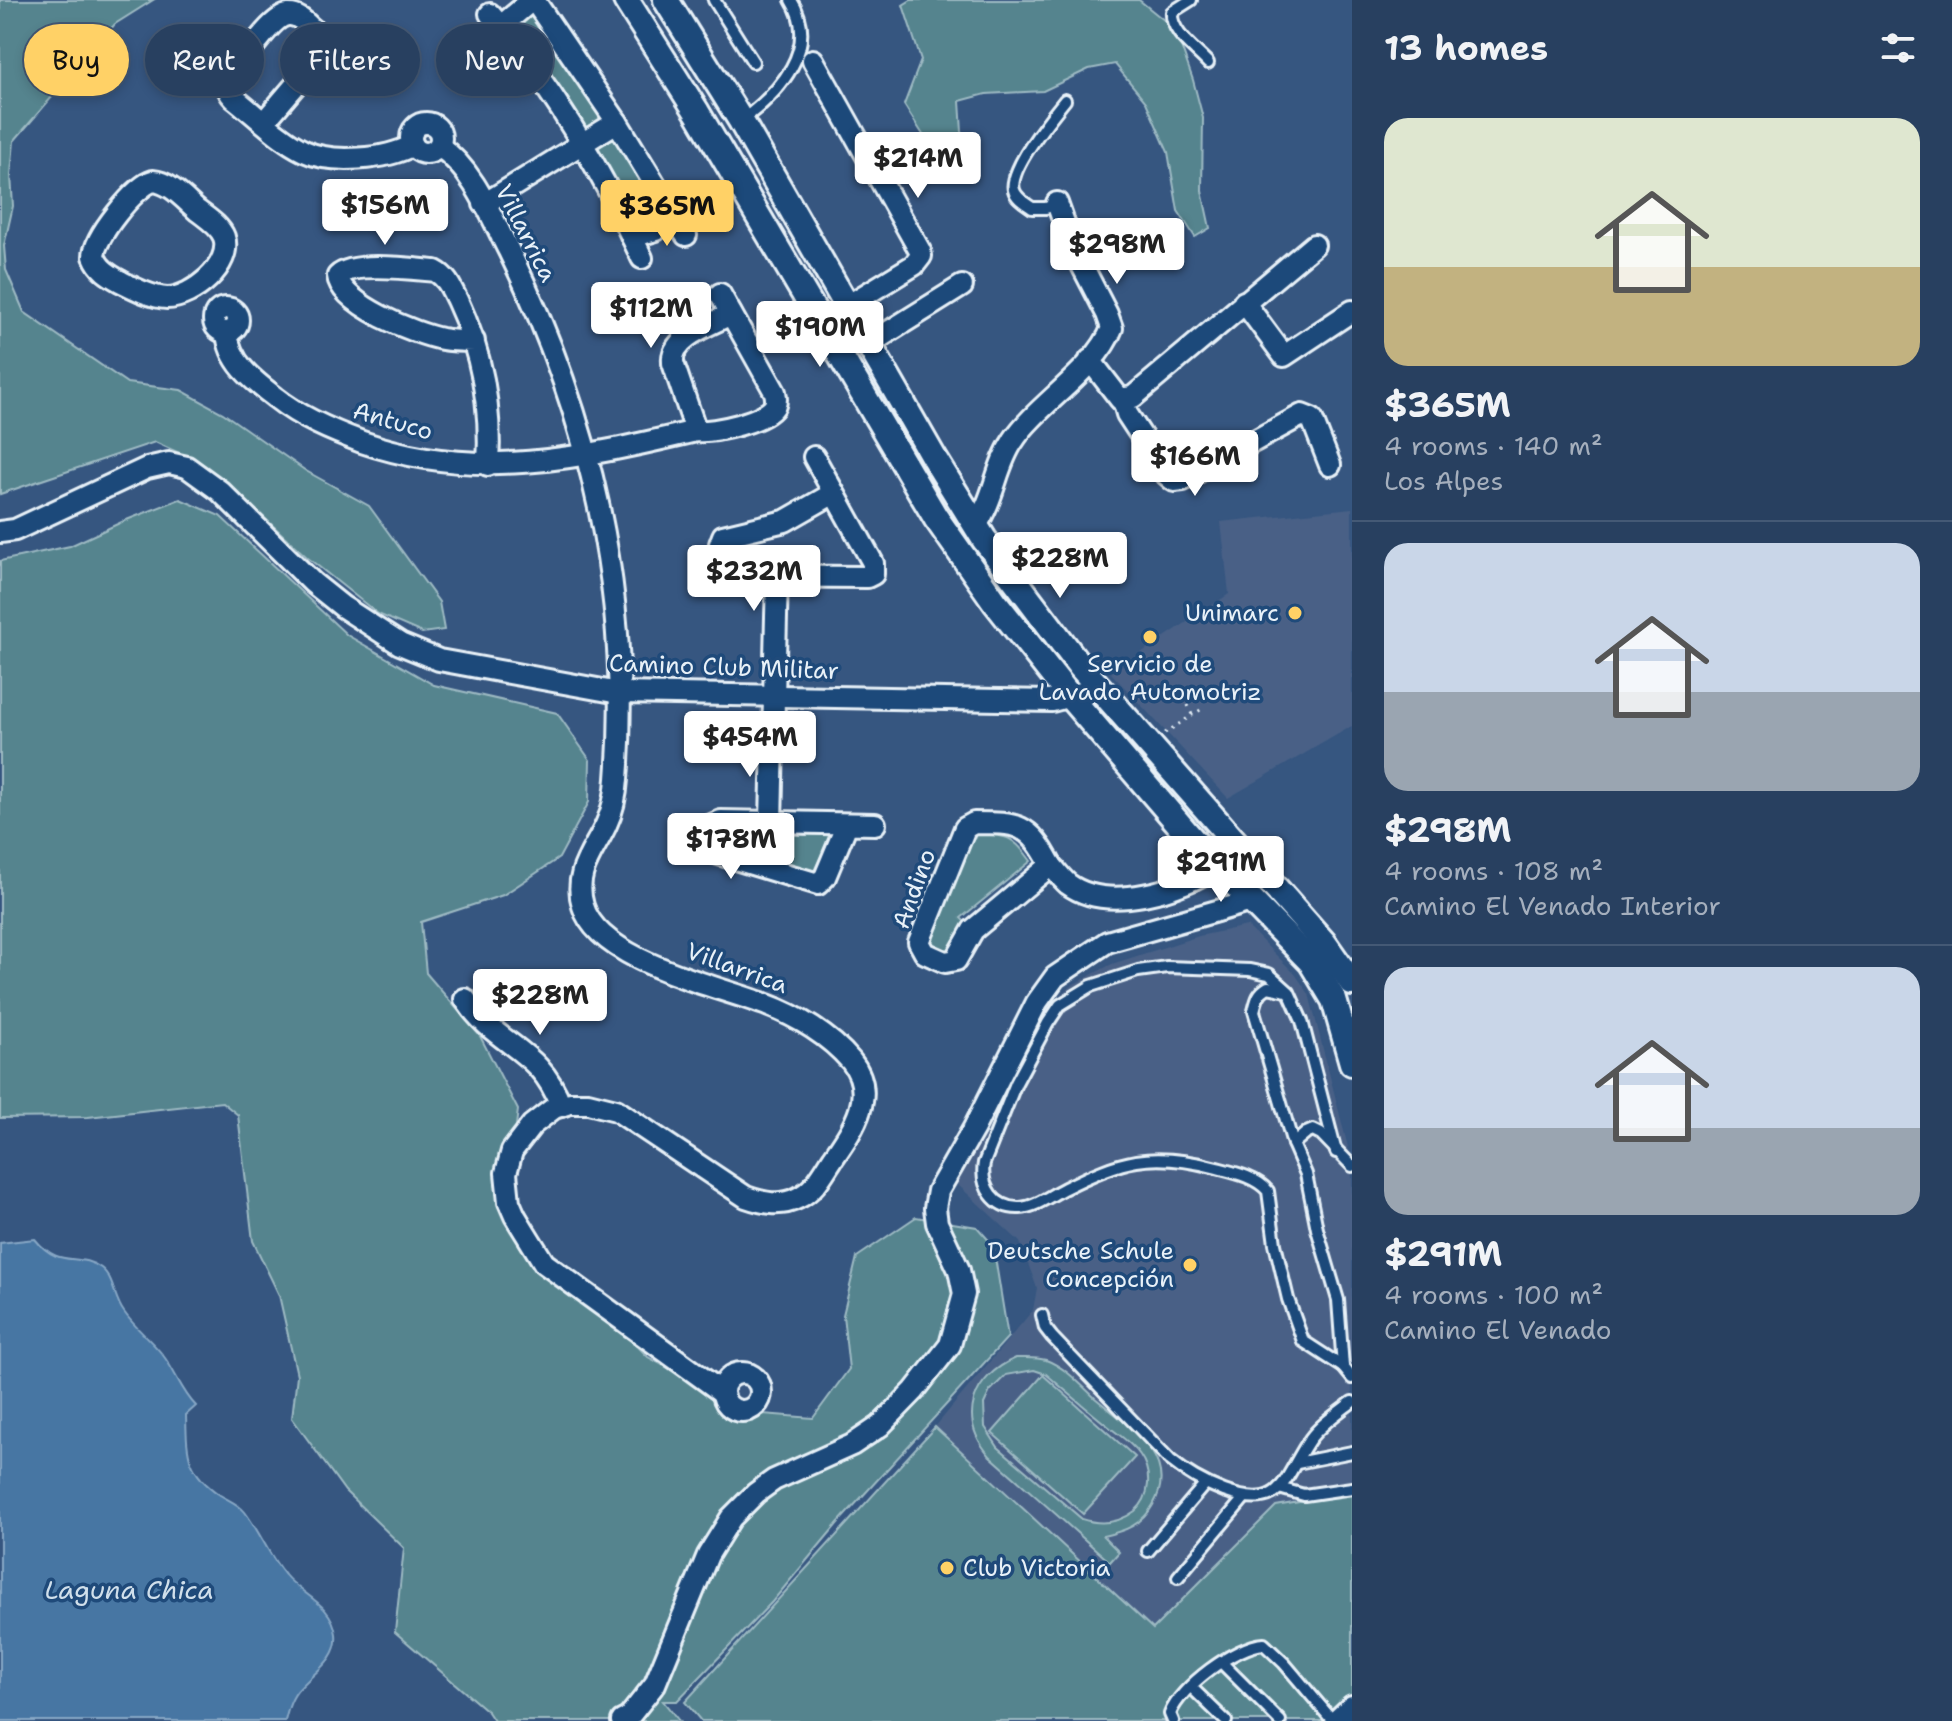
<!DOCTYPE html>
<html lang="en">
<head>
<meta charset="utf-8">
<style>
	body { margin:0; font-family:"Shantell Sans",sans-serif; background:#304766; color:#f1f3f6; height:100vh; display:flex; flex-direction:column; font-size:30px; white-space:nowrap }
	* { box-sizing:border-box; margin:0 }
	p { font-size:26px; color:#a5afbd }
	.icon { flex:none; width:44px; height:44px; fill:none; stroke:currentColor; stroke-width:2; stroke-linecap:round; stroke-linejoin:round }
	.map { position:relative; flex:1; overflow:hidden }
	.details { display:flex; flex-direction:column; background:#284060; width:600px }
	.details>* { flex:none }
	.banner { position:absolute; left:24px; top:24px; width:760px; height:72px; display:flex; gap:16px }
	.price { position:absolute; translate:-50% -68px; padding:0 18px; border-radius:8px; background:#fff; color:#222; font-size:26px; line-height:52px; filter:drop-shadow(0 2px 4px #0008) }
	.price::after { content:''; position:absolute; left:50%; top:48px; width:24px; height:18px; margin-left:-12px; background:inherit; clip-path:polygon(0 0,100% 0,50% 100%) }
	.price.on { background:#ffd166; color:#111 }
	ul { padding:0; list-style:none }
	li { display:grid; align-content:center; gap:16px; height:424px; padding:0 32px }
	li+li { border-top:2px solid #445975 }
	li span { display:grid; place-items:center; height:248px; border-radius:24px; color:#555 }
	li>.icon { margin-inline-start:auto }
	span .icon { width:144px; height:144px; fill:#fffc; stroke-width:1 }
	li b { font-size:34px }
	h2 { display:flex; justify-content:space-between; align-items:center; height:96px; padding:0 32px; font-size:34px }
	.chip { padding:0 28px; border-radius:36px; background:#284060; box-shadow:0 4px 12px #0003,0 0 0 2px #445975; font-size:28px; line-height:72px }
	.chip.on { background:#ffd166; color:#111 }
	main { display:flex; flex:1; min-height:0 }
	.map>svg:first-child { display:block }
</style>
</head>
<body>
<main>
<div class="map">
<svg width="1352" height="1721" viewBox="0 0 1352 1721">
	<rect width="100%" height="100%" fill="#365680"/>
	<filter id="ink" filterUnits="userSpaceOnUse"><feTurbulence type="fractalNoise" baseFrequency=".0125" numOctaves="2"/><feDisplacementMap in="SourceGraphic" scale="16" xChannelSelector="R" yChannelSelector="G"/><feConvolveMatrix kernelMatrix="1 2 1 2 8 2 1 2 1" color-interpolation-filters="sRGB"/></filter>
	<g filter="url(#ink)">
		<!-- built -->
		<g fill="#496186">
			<polygon points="1352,508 1352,726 1228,798 1111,673 1229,594 1221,522"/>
			<polygon points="1247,926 1295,974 1309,994 1352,1163 1352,1493 1276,1506 1153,1629 935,1427 1033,1310 1037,1288 1020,1242 957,1184 1045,1008 1074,984 1112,964 1199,936"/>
		</g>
		<!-- green -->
		<g fill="#54848e" stroke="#9ebac3" stroke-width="2" fill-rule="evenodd">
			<polygon points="0,0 153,0 115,24 14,141 11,175 13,206 4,246 6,270 24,312 127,383 181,390 223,413 306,471 369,506 439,602 444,630 422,633 378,614 308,558 220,477 188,457 155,442 0,494"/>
			<polygon points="911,0 1139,0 1175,29 1193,80 1203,118 1202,191 1210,228 1195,237 1178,211 1168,152 1146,102 1115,64 1089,69 1043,91 986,94 960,101 962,132 950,149 927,141 904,105 921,60 903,5"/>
			<polygon points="529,15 535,16 660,205 656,215 650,222 638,222 631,218 520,37 519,23"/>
			<polygon points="180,499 220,516 347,635 434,685 557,713 590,760 589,802 559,858 503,895 421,922 426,973 480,1036 518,1110 509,1180 553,1260 648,1357 749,1413 813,1418 849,1369 843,1315 857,1257 916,1217 977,1227 993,1245 1008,1337 838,1523 772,1602 677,1701 663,1701 679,1721 494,1721 488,1712 395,1632 404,1548 345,1491 292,1418 297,1375 279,1295 253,1241 238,1115 222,1102 88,1117 0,1118 0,561 70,546 124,521"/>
			<polygon points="739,826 741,832 806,835 808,828 828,831 831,836 814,871 808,874 718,844 713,839 715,832"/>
			<path d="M978 834C1008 835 1014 837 1031 861L961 918 967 924 949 951H942L932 945 931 937 972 841Z"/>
			<path d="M1016 1358C1026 1358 1036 1357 1046 1360 1065 1367 1081 1385 1095 1398 1126 1424 1181 1458 1153 1505 1142 1525 1125 1531 1103 1536L1119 1552 1110 1562 990 1456C957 1419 972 1377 1016 1358ZM1034 1370 1046 1374C1066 1391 1087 1409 1108 1426 1119 1435 1132 1443 1140 1455 1152 1472 1151 1497 1135 1511 1119 1523 1100 1525 1082 1519L998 1447 985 1427 984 1404 990 1391 1006 1375Z"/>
			<polygon points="1043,1375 1135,1457 1083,1514 992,1433"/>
			<polygon points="935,1427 1153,1629 1276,1506 1352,1493 1352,1700 1330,1721 701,1721 685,1702"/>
		</g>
		<!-- water -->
		<path fill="#4776a3" stroke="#87a7c5" stroke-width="2" d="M35 1239C60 1270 77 1251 101 1268 114 1278 114 1299 124 1312 135 1328 150 1339 162 1354 175 1370 181 1391 196 1406L186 1415C187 1453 186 1472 220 1495 228 1500 239 1504 245 1512 260 1532 269 1556 285 1575 301 1595 332 1603 336 1634 339 1659 314 1672 300 1688 291 1697 288 1709 285 1721H0V1243Z"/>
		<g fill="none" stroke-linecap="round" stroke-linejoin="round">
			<defs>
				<g id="service">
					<polyline points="714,0 753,62"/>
					<path d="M1191 0 1172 12C1170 32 1195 49 1208 63"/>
					<path d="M741 121C779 93 821 47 791 0"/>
					<path d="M1057 203 1046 208H1032C1025 203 1016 198 1014 190 1008 170 1052 116 1065 100"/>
					<path d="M1287 991 1268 987C1258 993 1257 999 1254 1011L1293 1144 1306 1174 1317 1229 1338 1300 1343 1367 1352 1378"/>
					<polyline points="1293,1144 1306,1133 1313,1130 1321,1134 1352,1166"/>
					<path d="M1336 1152 1302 1021 1289 992 1269 974 1250 970 1167 967 1138 971 1091 986 1060 1005 1048 1023 1016 1083 984 1163C980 1186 994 1209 1020 1208 1036 1207 1051 1195 1065 1188 1120 1160 1151 1151 1213 1167 1232 1172 1255 1176 1268 1191L1275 1244 1288 1299 1303 1341 1343 1367"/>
					<path d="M1042 1315 1045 1328 1052 1337 1170 1460C1187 1474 1203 1483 1224 1491 1284 1513 1283 1478 1310 1439 1321 1424 1338 1413 1352 1402"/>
					<polyline points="1297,1463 1352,1452"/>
					<polyline points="1279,1488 1304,1495 1352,1488"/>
					<polyline points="1148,1551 1205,1484"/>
					<polyline points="1178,1577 1245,1497"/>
					<polyline points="1222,1663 1280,1721"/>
					<polyline points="1191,1687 1226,1721"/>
					<path d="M1173 1721 1170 1714C1180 1687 1235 1646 1264 1644L1284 1663 1333 1721"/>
				</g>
				<g id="minor">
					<polyline points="534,0 617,122 686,235"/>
					<path d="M490 14C552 86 602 171 642 258"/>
					<polyline points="501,26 532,0"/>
					<polyline points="813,60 920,251 921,256 914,265 847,306"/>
					<path d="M264 122 322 54C324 41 320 35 310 27 304 21 297 14 288 15 272 16 242 63 231 76 226 84 227 91 234 98 256 115 279 139 304 151 331 164 386 160 413 145"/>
					<circle cx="426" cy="138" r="15"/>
					<path d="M439 146C473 169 491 216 509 251 591 419 631 592 617 779 616 796 613 810 606 825 593 853 573 873 583 906 599 962 719 986 767 1005 797 1016 830 1036 851 1061 878 1094 853 1129 833 1158 823 1173 815 1190 798 1198 781 1207 763 1203 746 1197L616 1110 588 1103H570L554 1108 532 1125 512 1151 506 1173 509 1202 515 1216 544 1263 723 1393"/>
					<path d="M153 181C170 182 185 200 198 211 207 218 220 226 224 237 233 265 192 298 167 298 151 297 134 288 120 281 109 275 99 269 94 256 94 238 135 186 153 181Z"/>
					<polyline points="484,204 617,122"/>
					<polyline points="632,237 656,230 671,211"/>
					<polyline points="1244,302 1284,356 1352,311"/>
					<circle cx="226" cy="320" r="12"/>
					<path d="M227 332C229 363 254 381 276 398 301 418 332 431 362 442 478 482 581 458 696 431 713 433 768 421 775 405 777 400 776 397 775 392L720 294"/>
					<path d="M474 341C463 341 453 341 442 339 416 334 341 305 338 276 353 261 412 269 435 271 447 277 451 288 457 300 482 353 492 406 488 465"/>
					<polyline points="869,344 962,286"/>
					<polyline points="1090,360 1120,399 1133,397 1314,245"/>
					<polyline points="1123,400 1127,414 1167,475 1174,481 1183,480 1302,415 1312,419 1330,465"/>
					<path d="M696 431 673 363C670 337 712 324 731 314"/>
					<polyline points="814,457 873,563 873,574 867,577 733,576 723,571 720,544 723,536 785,521 834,493"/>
					<path d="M975 527C995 498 996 466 1013 441 1036 405 1097 369 1112 328L1107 314 1073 248 1057 203"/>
					<polyline points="0,532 15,530 147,468 169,463 187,467 220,491 313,583 343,607 400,644 439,660 619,693 1052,701 1100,688"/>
					<polyline points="771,822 777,576"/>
					<path d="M974 823C1018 823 1029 823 1051 865L973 930 956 960 945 962 925 953 919 942 965 828Z"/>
					<polyline points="847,824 825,877 818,884 712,852 704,839 707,827 721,821 875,824"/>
					<path d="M1051 865C1056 871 1062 879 1068 884 1107 913 1182 890 1217 866"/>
					<path d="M465 999C496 1047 540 1047 561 1106"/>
					<circle cx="742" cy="1392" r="19"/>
					<polyline points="622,1721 628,1718 655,1684 708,1555 731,1518 756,1493 774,1480 852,1445 880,1426 914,1391 950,1345 964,1294 959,1270 937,1223 935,1208 938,1191 974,1128 1037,1002 1055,977 1107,942 1252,901"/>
					<polyline points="1336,1721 1352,1706"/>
				</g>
				<g id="tertiary">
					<polyline points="626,0 697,112 936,518 995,602 1070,697 1197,845 1311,962 1334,1000 1352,1063"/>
					<polyline points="666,0 741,121 934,458 984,539 1080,666 1324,943 1352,983"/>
				</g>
			</defs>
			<!-- service casing -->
			<use href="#service" stroke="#e8f1f8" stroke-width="16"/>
			<!-- minor casing -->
			<use href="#minor" stroke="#e8f1f8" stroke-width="26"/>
			<!-- tertiary casing -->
			<use href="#tertiary" stroke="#e8f1f8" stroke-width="30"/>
			<!-- path -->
			<g stroke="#e8f1f8" stroke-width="3" stroke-dasharray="2 6" stroke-linecap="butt">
				<polyline points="1188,705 1192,715"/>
				<polyline points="1165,733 1205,707"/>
			</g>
			<!-- service -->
			<use href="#service" stroke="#1f4a7a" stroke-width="10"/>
			<!-- minor -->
			<use href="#minor" stroke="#1f4a7a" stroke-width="20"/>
			<!-- tertiary -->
			<use href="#tertiary" stroke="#1f4a7a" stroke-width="24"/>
		</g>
	</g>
	<!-- markers -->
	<g fill="#ffd166" stroke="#1f4a7a" stroke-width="3">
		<circle cx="1295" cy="613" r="8"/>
		<circle cx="1150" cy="637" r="8"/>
		<circle cx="1190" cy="1265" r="8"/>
		<circle cx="947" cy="1568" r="8"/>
	</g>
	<g text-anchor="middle" stroke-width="7" stroke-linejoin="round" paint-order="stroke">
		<!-- street labels -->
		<g font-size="24" fill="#e8f1f8" stroke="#1f4a7a">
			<text transform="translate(526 233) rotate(63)" y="8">Villarrica</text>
			<text transform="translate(393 421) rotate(16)" y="8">Antuco</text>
			<text transform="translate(724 667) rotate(2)" y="8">Camino Club Militar</text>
			<text transform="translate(914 889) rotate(-70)" y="8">Andino</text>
			<text transform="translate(737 968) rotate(20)" y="8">Villarrica</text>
		</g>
		<!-- poi labels -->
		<g font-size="24" fill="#e8f1f8" stroke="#1f4a7a" text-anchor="end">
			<text x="1279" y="621">Unimarc</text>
			<text x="1150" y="672" text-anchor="middle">Servicio de<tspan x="1150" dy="28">Lavado Automotriz</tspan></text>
			<text x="1174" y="1259">Deutsche Schule<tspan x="1174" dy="28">Concepción</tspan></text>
			<text x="963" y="1576" text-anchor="start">Club Victoria</text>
		</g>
		<!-- water labels -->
		<g font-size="26" font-style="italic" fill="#d0dfeb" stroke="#1f4a7a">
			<text x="129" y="1599">Laguna Chica</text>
		</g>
	</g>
</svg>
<b class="price" style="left:918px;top:200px">$214M</b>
<b class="price" style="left:385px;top:247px">$156M</b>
<b class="price on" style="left:667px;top:248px">$365M</b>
<b class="price" style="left:1117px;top:286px">$298M</b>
<b class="price" style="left:651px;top:350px">$112M</b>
<b class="price" style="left:820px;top:369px">$190M</b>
<b class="price" style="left:1195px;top:498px">$166M</b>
<b class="price" style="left:1060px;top:600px">$228M</b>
<b class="price" style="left:754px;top:613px">$232M</b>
<b class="price" style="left:750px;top:779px">$454M</b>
<b class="price" style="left:731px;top:881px">$178M</b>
<b class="price" style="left:1221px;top:904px">$291M</b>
<b class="price" style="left:540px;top:1037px">$228M</b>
<div class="banner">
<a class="chip on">Buy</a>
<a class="chip">Rent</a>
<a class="chip">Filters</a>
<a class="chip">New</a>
</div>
</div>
<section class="details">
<h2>13 homes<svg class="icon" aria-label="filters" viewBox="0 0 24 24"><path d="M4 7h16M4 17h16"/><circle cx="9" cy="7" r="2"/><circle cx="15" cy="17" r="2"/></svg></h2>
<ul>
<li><span style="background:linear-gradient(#dfe7d0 60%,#c2b280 0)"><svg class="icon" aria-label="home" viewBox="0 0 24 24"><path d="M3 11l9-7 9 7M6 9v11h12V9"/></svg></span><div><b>$365M</b><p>4 rooms · 140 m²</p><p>Los Alpes</p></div></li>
<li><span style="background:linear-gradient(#c9d6e8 60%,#9aa5b1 0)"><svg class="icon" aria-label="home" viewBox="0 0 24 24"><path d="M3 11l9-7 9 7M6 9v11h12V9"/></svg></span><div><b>$298M</b><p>4 rooms · 108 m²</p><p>Camino El Venado Interior</p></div></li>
<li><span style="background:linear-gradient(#c9d6e8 65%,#9aa5b1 0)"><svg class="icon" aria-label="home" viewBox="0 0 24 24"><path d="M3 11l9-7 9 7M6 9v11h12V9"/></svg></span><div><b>$291M</b><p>4 rooms · 100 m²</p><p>Camino El Venado</p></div></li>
</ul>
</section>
</main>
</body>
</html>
